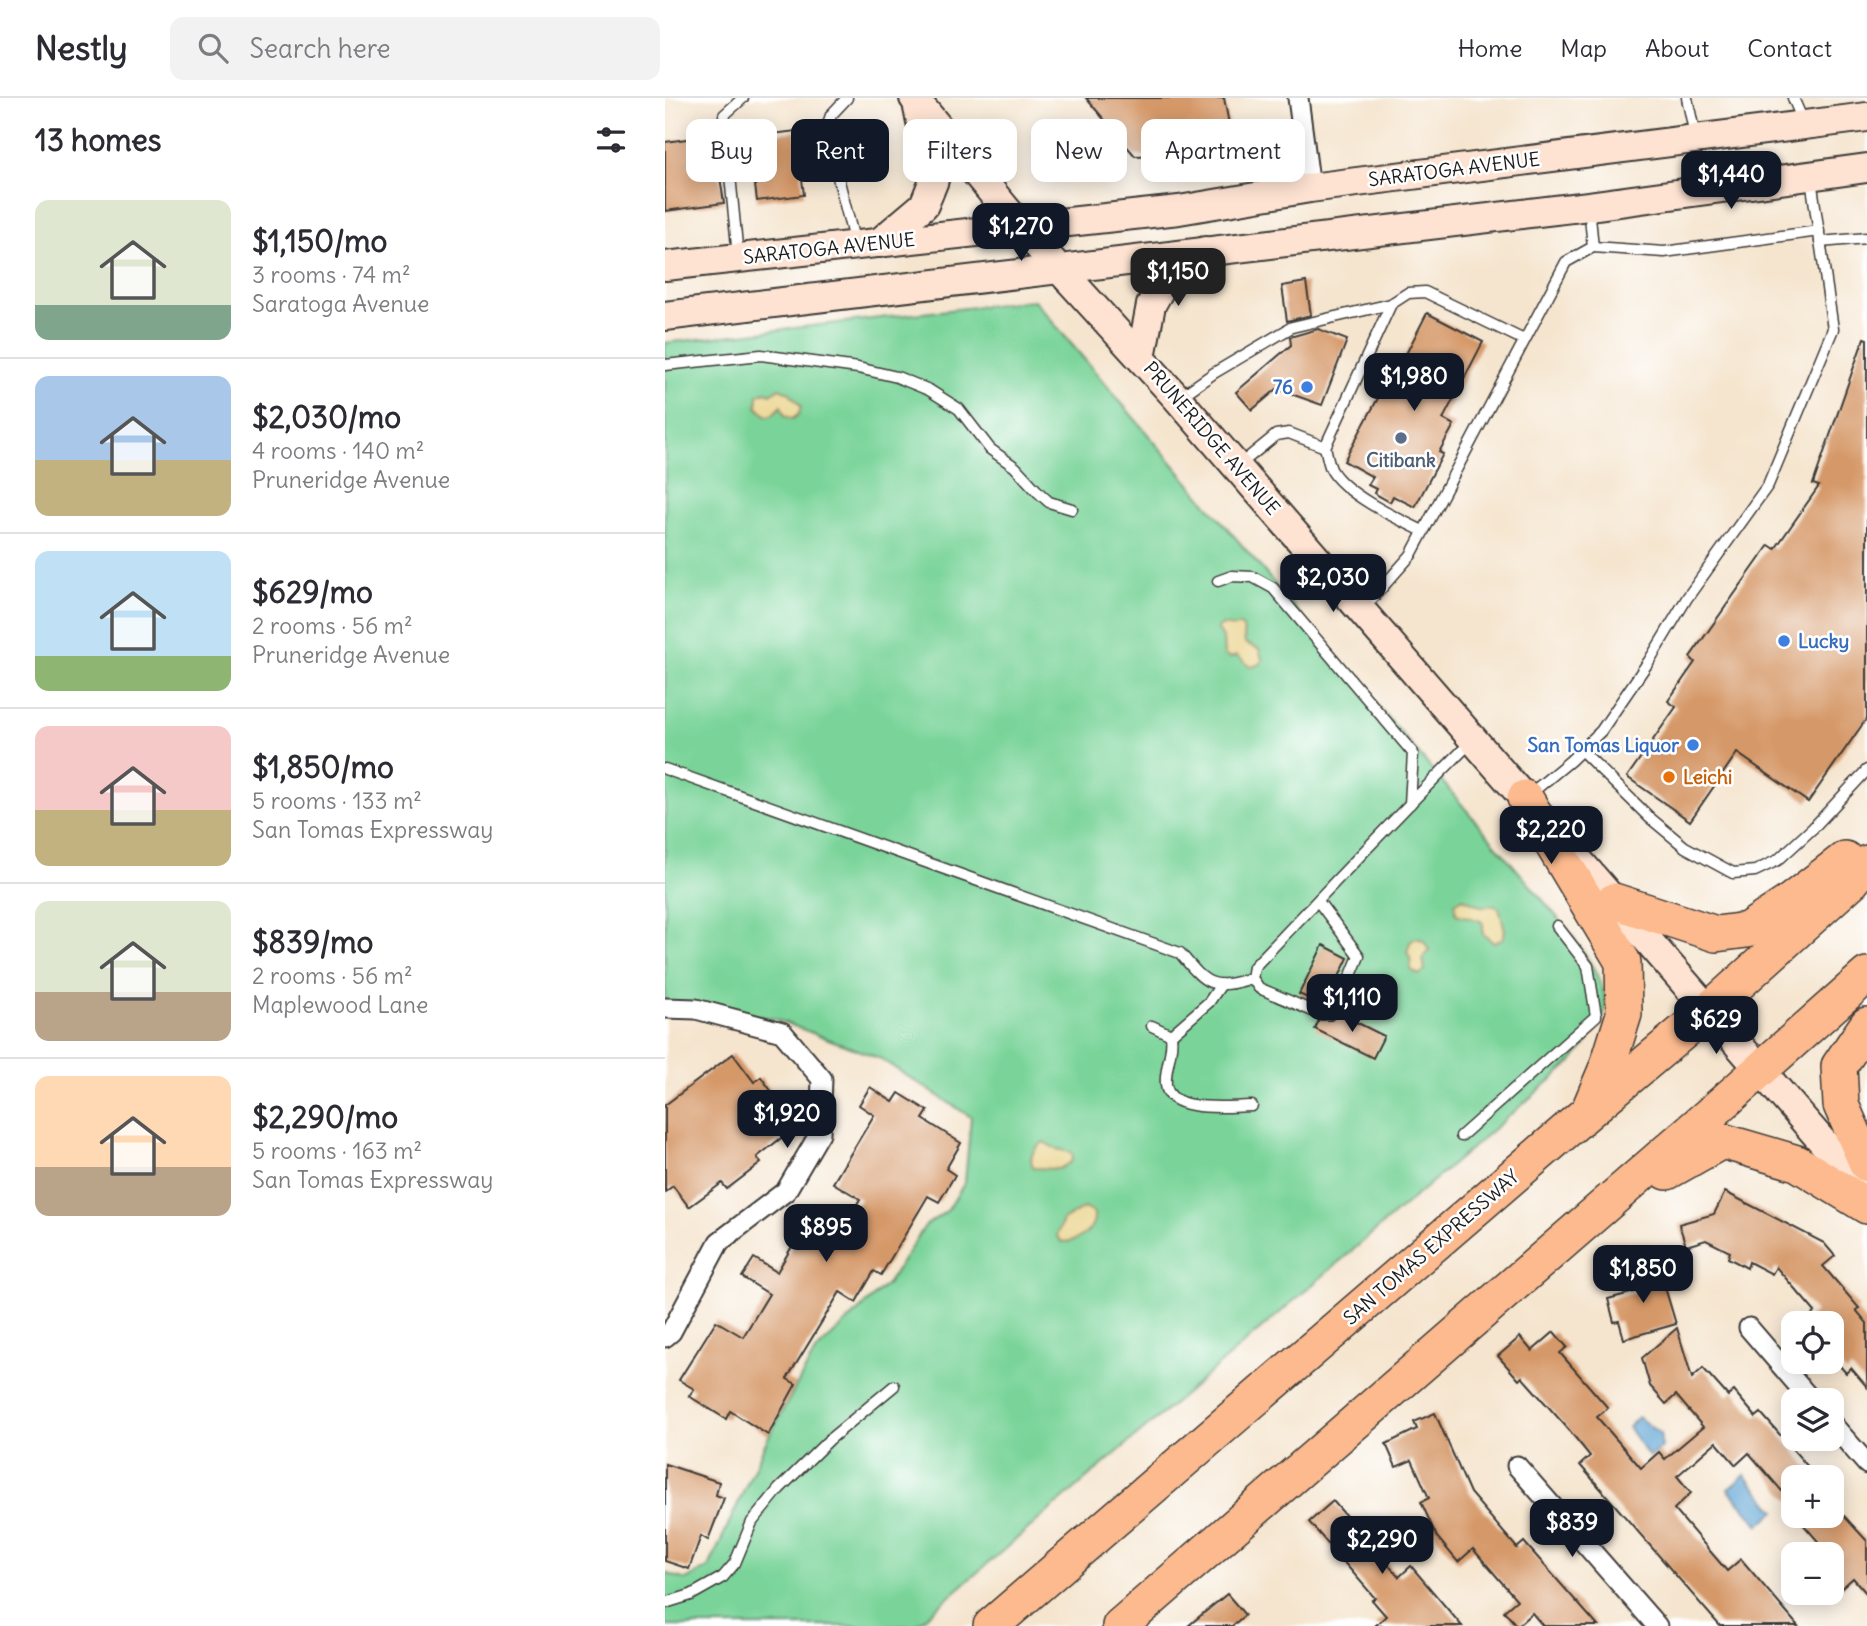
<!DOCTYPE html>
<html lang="en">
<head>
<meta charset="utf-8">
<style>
	body { margin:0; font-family:Delius,sans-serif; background:#f2f2f3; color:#2b2b33; height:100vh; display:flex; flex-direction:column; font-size:26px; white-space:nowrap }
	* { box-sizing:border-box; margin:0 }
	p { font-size:23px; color:#7c7c81 }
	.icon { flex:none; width:38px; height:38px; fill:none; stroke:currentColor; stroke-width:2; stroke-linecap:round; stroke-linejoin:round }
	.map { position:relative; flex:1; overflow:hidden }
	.panel { display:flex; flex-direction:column; background:#fff; width:665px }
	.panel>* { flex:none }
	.top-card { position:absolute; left:21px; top:21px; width:665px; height:63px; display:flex; gap:14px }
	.fabs { position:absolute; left:1116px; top:1213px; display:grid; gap:14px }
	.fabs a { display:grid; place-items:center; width:63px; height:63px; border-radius:14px; background:#fff; box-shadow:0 4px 18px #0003; font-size:35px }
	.price { position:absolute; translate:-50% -60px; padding:0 16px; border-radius:14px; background:#111827; color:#fff; font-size:23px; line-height:46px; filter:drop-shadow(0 2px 4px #0008) }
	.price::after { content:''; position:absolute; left:50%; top:42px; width:21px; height:16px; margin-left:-10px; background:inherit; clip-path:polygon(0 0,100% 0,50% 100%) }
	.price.current { background:#222; color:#fff }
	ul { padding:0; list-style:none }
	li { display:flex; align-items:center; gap:21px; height:175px; padding:0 35px }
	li+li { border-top:2px solid #e1e1e2 }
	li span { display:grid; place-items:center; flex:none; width:196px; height:140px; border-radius:14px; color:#555 }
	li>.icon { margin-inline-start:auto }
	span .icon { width:84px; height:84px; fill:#fffc; stroke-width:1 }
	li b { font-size:30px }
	h2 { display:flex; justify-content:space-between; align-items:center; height:84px; padding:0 35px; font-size:30px }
	.pill { padding:0 24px; border-radius:14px; background:#fff; box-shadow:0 4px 18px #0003; font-size:24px; line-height:63px }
	.pill.current { background:#111827; color:#fff }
	header { display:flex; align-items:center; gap:42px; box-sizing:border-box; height:98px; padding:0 35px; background:#fff; border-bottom:2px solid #e1e1e2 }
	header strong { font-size:33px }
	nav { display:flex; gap:38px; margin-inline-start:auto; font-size:24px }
	.search { width:490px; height:63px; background:#f2f2f3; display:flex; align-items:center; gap:18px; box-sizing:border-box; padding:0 24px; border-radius:14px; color:#7c7c81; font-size:26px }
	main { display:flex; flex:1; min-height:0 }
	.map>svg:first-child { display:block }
</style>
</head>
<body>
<header>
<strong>Nestly</strong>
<div class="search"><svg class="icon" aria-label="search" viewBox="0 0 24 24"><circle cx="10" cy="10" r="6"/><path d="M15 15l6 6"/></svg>Search here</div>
<nav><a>Home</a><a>Map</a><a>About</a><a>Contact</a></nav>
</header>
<main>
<section class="panel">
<h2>13 homes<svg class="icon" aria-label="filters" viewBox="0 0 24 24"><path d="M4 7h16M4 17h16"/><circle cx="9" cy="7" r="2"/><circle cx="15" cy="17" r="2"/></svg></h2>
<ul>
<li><span style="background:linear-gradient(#dfe7d0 75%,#7fa58c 0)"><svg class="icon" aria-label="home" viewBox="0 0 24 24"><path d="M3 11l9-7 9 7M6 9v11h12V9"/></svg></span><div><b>$1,150/mo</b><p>3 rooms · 74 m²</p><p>Saratoga Avenue</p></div></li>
<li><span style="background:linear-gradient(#a9c7e8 60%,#c2b280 0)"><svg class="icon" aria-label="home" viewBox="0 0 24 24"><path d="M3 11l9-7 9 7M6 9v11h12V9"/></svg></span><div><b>$2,030/mo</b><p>4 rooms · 140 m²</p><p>Pruneridge Avenue</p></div></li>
<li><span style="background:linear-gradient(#bfe0f5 75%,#8fb573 0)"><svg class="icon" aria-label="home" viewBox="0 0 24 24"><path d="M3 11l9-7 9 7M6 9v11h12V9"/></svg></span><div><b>$629/mo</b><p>2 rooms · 56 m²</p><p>Pruneridge Avenue</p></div></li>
<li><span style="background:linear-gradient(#f6c9c9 60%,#c2b280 0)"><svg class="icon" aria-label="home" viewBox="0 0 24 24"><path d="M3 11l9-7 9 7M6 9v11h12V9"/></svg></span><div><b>$1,850/mo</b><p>5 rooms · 133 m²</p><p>San Tomas Expressway</p></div></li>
<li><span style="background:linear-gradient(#dfe7d0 65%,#b9a48a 0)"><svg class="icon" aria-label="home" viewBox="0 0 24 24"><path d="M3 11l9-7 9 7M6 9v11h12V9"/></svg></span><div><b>$839/mo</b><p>2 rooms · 56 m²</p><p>Maplewood Lane</p></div></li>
<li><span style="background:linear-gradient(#ffd9b3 65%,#b9a48a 0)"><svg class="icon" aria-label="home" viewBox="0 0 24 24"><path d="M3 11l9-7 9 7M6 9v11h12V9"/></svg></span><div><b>$2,290/mo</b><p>5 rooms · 163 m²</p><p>San Tomas Expressway</p></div></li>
</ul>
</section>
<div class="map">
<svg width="1202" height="1528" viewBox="0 0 1202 1528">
	<rect width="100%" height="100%" fill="#fff"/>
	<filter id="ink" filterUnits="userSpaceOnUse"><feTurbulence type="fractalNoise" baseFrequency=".0143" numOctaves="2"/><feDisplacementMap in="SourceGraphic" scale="14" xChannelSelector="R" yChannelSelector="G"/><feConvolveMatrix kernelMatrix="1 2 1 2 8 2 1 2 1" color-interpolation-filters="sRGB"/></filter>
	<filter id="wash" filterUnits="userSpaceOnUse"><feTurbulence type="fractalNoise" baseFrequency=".00686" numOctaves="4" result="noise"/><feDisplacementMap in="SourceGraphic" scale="28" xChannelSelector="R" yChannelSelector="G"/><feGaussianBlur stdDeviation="1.57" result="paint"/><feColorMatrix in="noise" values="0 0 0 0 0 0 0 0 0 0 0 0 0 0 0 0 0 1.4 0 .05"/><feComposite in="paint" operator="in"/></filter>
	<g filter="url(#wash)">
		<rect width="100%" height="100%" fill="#f5e5cf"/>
		<!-- green -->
		<path fill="#7ad49a" stroke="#4b785b" stroke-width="2" d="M369 202 904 833C919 855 951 895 937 922 930 936 917 950 908 963L250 1528H0V1475L21 1482 44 1469 102 1342 150 1254 223 1185 260 1128 283 1112 300 1084 306 1019 214 960 110 921 31 908 0 906V245Z"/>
		<!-- sand -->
		<g fill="#eeda9e" stroke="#857b5d" stroke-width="2">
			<polygon points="114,290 124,294 136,308 134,316 128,321 120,318 116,308 107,317 102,318 92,309 93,297 100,294 106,296"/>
			<polygon points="558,527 569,529 575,527 578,529 580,545 594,551 597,561 596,566 586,569 572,558 564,560 559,557 558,540 552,530"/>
			<polygon points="798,800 818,809 828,807 834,810 840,832 838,841 829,845 818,836 818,826 816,823 791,816 790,805"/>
			<polygon points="751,840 758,842 764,851 758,860 760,872 754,877 746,872 745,860 742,854 745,844"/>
			<path d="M379 1044 391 1051 406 1054 408 1059 406 1064 394 1071 369 1070C362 1060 369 1050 379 1044Z"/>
			<path d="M419 1110 429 1115C431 1133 413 1144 397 1144L392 1137 398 1122Z"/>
		</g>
		<!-- water -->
		<g fill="#5ea4d3" stroke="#3d6078" stroke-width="2">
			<polygon points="973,1319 995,1336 997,1349 984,1359 963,1329"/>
			<polygon points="1080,1377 1111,1413 1094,1427 1063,1391"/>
		</g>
		<g id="blocks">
			<!-- building -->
			<g fill="#d59868">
				<polygon points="421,0 559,0 565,31 537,55 470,58"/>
				<polygon points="131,33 139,97 92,103 84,39"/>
				<polygon points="29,40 29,43 49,40 59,105 0,113 0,44"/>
				<polygon points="641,184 646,217 622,223 617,188"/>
				<polygon points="762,215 818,244 778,321 789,327 774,354 778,356 750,409 728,398 725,404 709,395 711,391 703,387 708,379 679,363 719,289 723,291"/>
				<polygon points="653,231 682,242 657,307 612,291 587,312 571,294 626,247 625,239"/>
				<polygon points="1199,240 1202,241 1202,620 1143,704 1072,655 1025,723 962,679 1011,609 1003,603 1030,564 1025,559 1104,447 1110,451 1154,388 1148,386"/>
				<polygon points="658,847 683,860 660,908 634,896"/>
				<polygon points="675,916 719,938 708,960 650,931 654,922 666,922"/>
				<polygon points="68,956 89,984 96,979 115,1005 108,1010 125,1033 92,1059 96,1065 62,1091 57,1085 24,1109 8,1088 0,1094 0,1007"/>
				<polygon points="205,989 228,1004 234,995 263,1013 258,1021 296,1045 281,1071 290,1077 274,1104 263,1098 216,1177 209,1173 191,1204 175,1194 122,1281 131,1286 103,1337 65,1313 61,1321 24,1298 29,1291 14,1282 51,1223 78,1239 104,1196 77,1179 89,1160 112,1174 139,1128 168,1146 195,1101 168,1085 209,1017 194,1007"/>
				<polygon points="1060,1094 1159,1145 1170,1158 1158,1168 1194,1210 1191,1212 1202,1225 1202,1289 1186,1270 1181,1275 1167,1259 1167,1225 1137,1225 1150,1214 1111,1169 1107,1176 1084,1164 1082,1170 1063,1160 1065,1154 1041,1142 1021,1148 1014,1126 1049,1116"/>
				<polygon points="982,1160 990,1188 999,1186 1011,1226 959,1241 954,1223 949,1224 943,1201 973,1193 965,1165"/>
				<polygon points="1012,1230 1027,1280 1038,1270 1063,1298 1069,1293 1091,1319 1096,1315 1152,1379 1129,1379 1129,1407 1084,1355 1071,1367 1051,1344 1012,1378 1026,1395 1009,1411 1062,1473 1076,1461 1133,1528 1055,1528 915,1367 925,1358 904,1332 857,1279 854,1282 833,1258 855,1239 867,1253 889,1234 902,1249 895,1255 943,1310 932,1319 976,1370 994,1354 1000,1361 1038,1329 1011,1297 1001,1306 985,1288 977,1260"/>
				<polygon points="770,1315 805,1395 852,1450 859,1444 933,1528 878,1528 867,1515 852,1528 839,1513 852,1502 808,1451 793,1464 772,1439 756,1404 764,1400 747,1362 731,1369 721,1346 752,1331 749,1324"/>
				<polygon points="0,1366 54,1384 51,1397 59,1400 43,1442 36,1438 24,1471 0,1463"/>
				<polygon points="668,1403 734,1479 746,1468 797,1528 710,1528 721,1518 707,1502 710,1500 644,1424"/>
				<polygon points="1131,1418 1179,1418 1202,1443 1202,1496 1188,1480 1167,1499 1167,1456 1164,1456"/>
				<polygon points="562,1496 580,1517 567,1528 523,1528"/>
			</g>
		</g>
	</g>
	<g filter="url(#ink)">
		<use href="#blocks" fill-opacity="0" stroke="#3d3a37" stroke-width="2"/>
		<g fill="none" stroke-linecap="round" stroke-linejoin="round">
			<defs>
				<g id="lane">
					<polyline points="182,0 166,17 161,32 190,146"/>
					<polyline points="1022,0 1030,37"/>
					<polyline points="1128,0 1138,23"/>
					<polyline points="1155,144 1202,140"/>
					<polyline points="928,149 999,154 1154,133"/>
					<polyline points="73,158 59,17 78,0"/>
					<polyline points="0,267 96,257 193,270 232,279 264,292 294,311 325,351 350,369 373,394 384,404 407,411"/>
					<polyline points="515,299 549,275 627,229 726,206"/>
					<polyline points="573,368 611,337 624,335 660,349"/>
					<path d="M758 433C733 421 679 396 666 371 663 364 662 356 660 349L726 206 743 195 760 194 859 242"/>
					<polyline points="553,483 567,478 588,479 608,490 748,655 745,706"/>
					<polyline points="698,511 746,457 901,164 928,149 924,109"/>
					<polyline points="916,652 985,720 1020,749 1068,775 1090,773 1113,762 1148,730 1202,672"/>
					<path d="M0 671 515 855C541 886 546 893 587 880"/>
					<polyline points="865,696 905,663 936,633 984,563 1022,500 1103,387 1168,231 1146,81"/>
					<path d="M653 803 694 858 673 909 663 916 650 914 594 890 587 880 589 869C661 794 732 717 806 644"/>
					<path d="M487 928 506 937C509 954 499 970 501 987 504 1016 567 1008 587 1008"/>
					<polyline points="506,937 544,904 555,888"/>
					<polyline points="796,1038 931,918 923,868 892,828"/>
					<polyline points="0,1505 26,1497 58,1479 70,1465 87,1424 114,1391 165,1341 229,1288"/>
				</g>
				<g id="street">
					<polyline points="633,0 645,90"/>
					<polyline points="0,910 31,911 117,934 157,981 155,1035 121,1093 54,1144 6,1234 0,1239"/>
					<polyline points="1084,1230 1146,1302"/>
					<polyline points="1167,1326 1202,1366"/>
					<polyline points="852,1368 992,1528"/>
				</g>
				<g id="secondary">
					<polyline points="249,0 355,128 512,300 872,715"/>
					<polyline points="214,145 259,107 269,82 253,10"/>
					<polyline points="0,168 514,112 645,90 1202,19"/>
					<polyline points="0,218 924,108 1202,70"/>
					<polyline points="476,259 486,207 499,184 540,153"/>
					<polyline points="901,748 1202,1095"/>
				</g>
				<g id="highway">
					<polyline points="860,700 958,864 959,916 943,967 926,1007"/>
					<polyline points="949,803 1051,836 1082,832 1123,805 1180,761"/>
					<polyline points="1202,927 1174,968 1176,1007 1202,1066"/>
					<polyline points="1002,1074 1057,1043 1132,1065 1202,1108"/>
					<polyline points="326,1528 925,1012 1044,912 1187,783 1202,765"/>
					<polyline points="455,1528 1059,1004 1202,877"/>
				</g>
			</defs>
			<!-- lane casing -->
			<use href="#lane" stroke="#3d3a37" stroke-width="13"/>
			<!-- street casing -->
			<use href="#street" stroke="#3d3a37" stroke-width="23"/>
			<!-- secondary casing -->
			<use href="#secondary" stroke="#3d3a37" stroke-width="32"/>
			<!-- highway casing -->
			<use href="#highway" stroke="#3d3a37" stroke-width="38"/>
			<!-- lane -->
			<use href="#lane" stroke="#fff" stroke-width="10"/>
			<!-- street -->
			<use href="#street" stroke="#fff" stroke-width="19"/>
			<!-- secondary -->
			<use href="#secondary" stroke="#fee3d2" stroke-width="28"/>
			<!-- highway -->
			<use href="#highway" stroke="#fcba8e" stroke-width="35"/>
		</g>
	</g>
	<!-- markers -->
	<g fill="#3f7fe0" stroke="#fff" stroke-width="2.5">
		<circle cx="642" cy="289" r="7"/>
		<circle cx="1119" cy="543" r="7"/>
		<circle cx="1028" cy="647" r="7"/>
	</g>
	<circle fill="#5c6f8a" stroke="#fff" stroke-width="2.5" cx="736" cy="340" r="7"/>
	<circle fill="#e8710a" stroke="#fff" stroke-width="2.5" cx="1004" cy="679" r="7"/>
	<g text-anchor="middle" stroke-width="5" stroke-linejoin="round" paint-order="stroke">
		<!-- street labels -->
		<g font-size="19" fill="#1c1c1c" stroke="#fff">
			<text transform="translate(789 71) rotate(-7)" y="7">SARATOGA AVENUE</text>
			<text transform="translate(164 150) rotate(-6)" y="7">SARATOGA AVENUE</text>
			<text transform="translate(547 340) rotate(49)" y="7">PRUNERIDGE AVENUE</text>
			<text transform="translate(766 1149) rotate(-41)" y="7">SAN TOMAS EXPRESSWAY</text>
		</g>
		<!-- shop labels -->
		<g font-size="19" font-weight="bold" fill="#366cbe" stroke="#fff" text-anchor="end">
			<text x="628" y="296">76</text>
			<text x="1133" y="550" text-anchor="start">Lucky</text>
			<text x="1014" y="654">San Tomas Liquor</text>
		</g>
		<!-- service labels -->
		<g font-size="19" font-weight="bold" fill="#4e5e75" stroke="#fff">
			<text x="736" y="369">Citibank</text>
		</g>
		<!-- food labels -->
		<g font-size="19" font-weight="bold" fill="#c56008" stroke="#fff" text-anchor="start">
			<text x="1018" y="686">Leichi</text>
		</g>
	</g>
</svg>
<div class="fabs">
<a><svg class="icon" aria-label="locate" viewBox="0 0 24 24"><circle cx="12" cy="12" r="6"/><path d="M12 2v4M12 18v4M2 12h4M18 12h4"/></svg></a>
<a><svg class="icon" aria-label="layers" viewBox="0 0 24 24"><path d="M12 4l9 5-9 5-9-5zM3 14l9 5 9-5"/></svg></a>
<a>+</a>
<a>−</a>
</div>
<b class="price" style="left:1066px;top:113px">$1,440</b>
<b class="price" style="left:356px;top:165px">$1,270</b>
<b class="price current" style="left:513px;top:210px">$1,150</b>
<b class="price" style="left:749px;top:315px">$1,980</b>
<b class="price" style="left:668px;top:516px">$2,030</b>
<b class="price" style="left:886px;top:768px">$2,220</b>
<b class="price" style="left:687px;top:936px">$1,110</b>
<b class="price" style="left:1051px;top:958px">$629</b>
<b class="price" style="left:122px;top:1052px">$1,920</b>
<b class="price" style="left:161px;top:1166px">$895</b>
<b class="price" style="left:978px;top:1207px">$1,850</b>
<b class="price" style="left:907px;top:1461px">$839</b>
<b class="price" style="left:717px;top:1478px">$2,290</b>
<div class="top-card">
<a class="pill">Buy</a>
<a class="pill current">Rent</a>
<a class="pill">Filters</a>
<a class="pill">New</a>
<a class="pill">Apartment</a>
</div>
</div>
</main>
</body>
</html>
